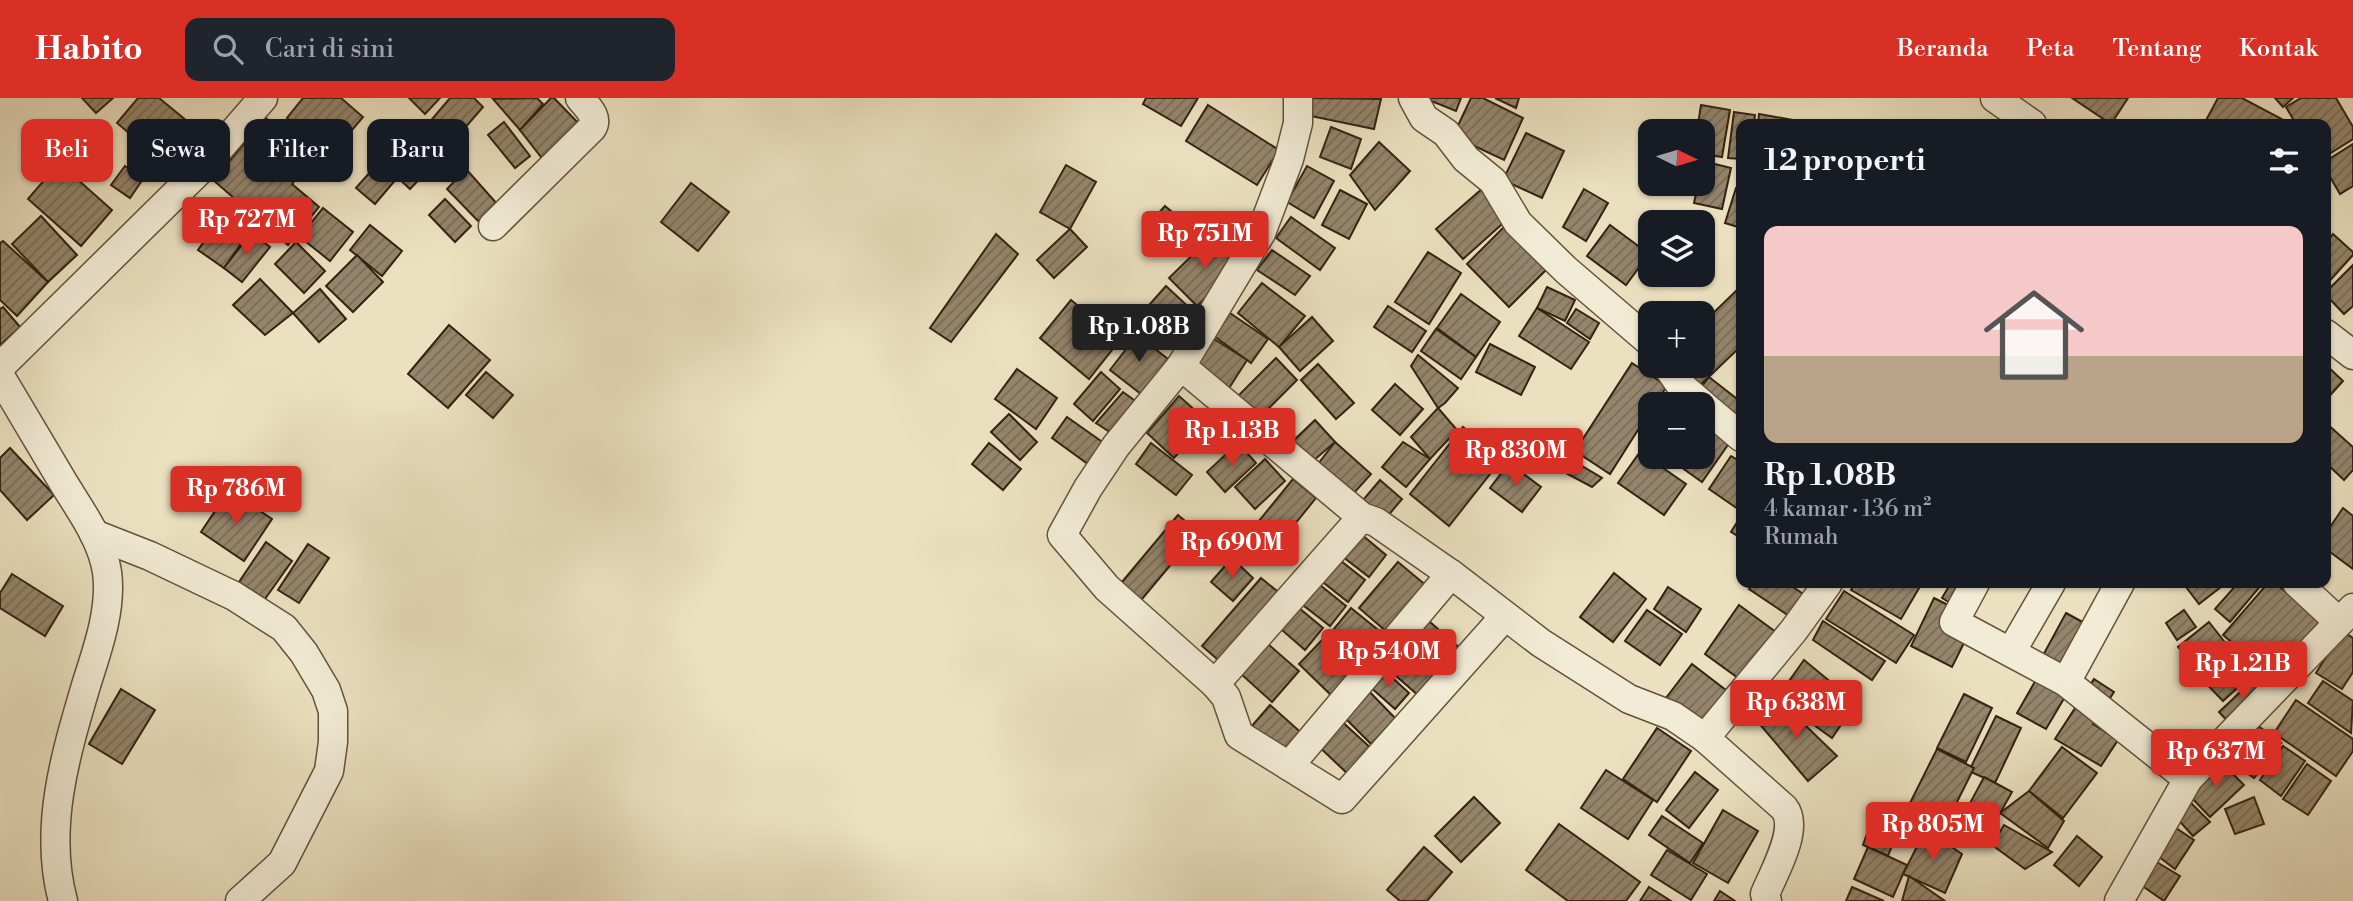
<!DOCTYPE html>
<html lang="id">
<head>
<meta charset="utf-8">
<style>
	body { margin:0; font-family:"Libre Bodoni",serif; background:#20242c; color:#f1f3f6; height:100vh; display:flex; flex-direction:column; font-size:26px; white-space:nowrap }
	* { box-sizing:border-box; margin:0 }
	p { font-size:23px; color:#9ea1a6 }
	.icon { flex:none; width:38px; height:38px; fill:none; stroke:currentColor; stroke-width:2; stroke-linecap:round; stroke-linejoin:round }
	.map { position:relative; flex:1; overflow:hidden }
	.sheet { position:absolute; left:1736px; top:21px; width:595px; height:469px; display:flex; flex-direction:column; background:#171b24; border-radius:14px; box-shadow:0 2px 5px #0004 }
	.sheet>* { flex:none }
	.hud { position:absolute; left:21px; top:21px; width:665px; height:63px; display:flex; gap:14px }
	.needle { width:46px; rotate:95deg }
	.buttons { position:absolute; left:1638px; top:21px; display:grid; gap:14px }
	.buttons a { display:grid; place-items:center; width:77px; height:77px; border-radius:14px; background:#171b24; box-shadow:0 2px 5px #0004; font-size:35px }
	.price { position:absolute; translate:-50% -60px; padding:0 16px; border-radius:7px; background:#d93025; color:#fff; font-size:23px; line-height:46px; filter:drop-shadow(0 2px 4px #0008) }
	.price::after { content:''; position:absolute; left:50%; top:42px; width:21px; height:16px; margin-left:-10px; background:inherit; clip-path:polygon(0 0,100% 0,50% 100%) }
	.price.on { background:#222; color:#fff }
	ul { padding:0; list-style:none }
	li { display:grid; align-content:center; gap:14px; height:371px; padding:0 28px }
	li span { display:grid; place-items:center; height:217px; border-radius:14px; color:#555 }
	li>.icon { margin-inline-start:auto }
	span .icon { width:126px; height:126px; fill:#fffc; stroke-width:1 }
	li b { font-size:30px }
	h2 { display:flex; justify-content:space-between; align-items:center; height:84px; padding:0 28px; font-size:30px }
	.tag { padding:0 24px; border-radius:14px; background:#171b24; box-shadow:0 2px 5px #0004; font-size:24px; line-height:63px }
	.tag.on { background:#d93025; color:#fff }
	header { display:flex; align-items:center; gap:42px; box-sizing:border-box; height:98px; padding:0 35px; background:#d93025; color:#fff }
	header strong { font-size:33px }
	nav { display:flex; gap:38px; margin-inline-start:auto; font-size:24px }
	.search { width:490px; height:63px; background:#20242c; display:flex; align-items:center; gap:18px; box-sizing:border-box; padding:0 24px; border-radius:14px; color:#9ea1a6; font-size:26px }
	.map>svg:first-child { display:block }
</style>
</head>
<body>
<header>
<strong>Habito</strong>
<div class="search"><svg class="icon" aria-label="search" viewBox="0 0 24 24"><circle cx="10" cy="10" r="6"/><path d="M15 15l6 6"/></svg>Cari di sini</div>
<nav><a>Beranda</a><a>Peta</a><a>Tentang</a><a>Kontak</a></nav>
</header>
<div class="map">
<svg width="2353" height="803" viewBox="0 0 2353 803">
	<defs>
		<pattern id="building-hatch" width="6" height="6" patternUnits="userSpaceOnUse" patternTransform="scale(1.75)"><rect width="6" height="6" fill="#94856c"/><path d="M-1 1l2-2M0 6l6-6M5 7l2-2" fill="none" stroke="#7a6c57"/></pattern>
	</defs>
	<rect width="100%" height="100%" fill="#ebe1c0"/>
	<filter id="stains"><feTurbulence type="fractalNoise" baseFrequency=".00286" numOctaves="4"/><feColorMatrix values="0 0 0 0 .2 0 0 0 0 .09 0 0 0 0 .02 0 0 0 .5 -.17"/></filter>
	<radialGradient id="worn" r=".72"><stop offset=".6" stop-color="#630" stop-opacity="0"/><stop offset="1" stop-color="#630" stop-opacity=".3"/></radialGradient>
	<!-- building -->
	<g fill="url(#building-hatch)" stroke="#352211" stroke-width="2">
		<polygon points="82,0 113,0 96,15"/>
		<polygon points="138,0 159,0 193,28 163,64 117,25"/>
		<polygon points="303,0 341,0 363,19 330,58 287,20"/>
		<polygon points="409,0 440,0 425,16"/>
		<polygon points="450,0 474,0 483,9 451,46 428,26"/>
		<polygon points="537,0 543,6 520,32 493,1"/>
		<polygon points="551,0 554,0 585,32 548,68 520,32"/>
		<polygon points="1146,0 1198,0 1181,28 1143,6"/>
		<polygon points="1310,0 1381,1 1374,31 1306,17"/>
		<polygon points="1424,0 1461,0 1456,13"/>
		<polygon points="1471,0 1483,0 1523,20 1504,62 1453,38"/>
		<polygon points="1495,0 1519,0 1516,10"/>
		<polygon points="2072,0 2128,0 2111,26"/>
		<polygon points="2218,0 2242,0 2289,25 2204,26"/>
		<polygon points="2275,0 2293,0 2283,9"/>
		<polygon points="2301,0 2336,0 2353,29 2353,41 2326,58 2326,26 2296,26 2286,9"/>
		<polygon points="1208,7 1279,52 1257,87 1186,43"/>
		<polygon points="1701,7 1730,12 1722,59 1703,56 1703,33 1697,33"/>
		<polygon points="1734,14 1755,17 1754,26 1741,26 1741,61 1728,60"/>
		<polygon points="1759,16 1793,22 1792,26 1758,26"/>
		<polygon points="266,20 313,60 292,86 319,109 288,147 213,82"/>
		<polygon points="504,24 530,58 515,70 488,37"/>
		<polygon points="414,25 445,53 428,72 398,43"/>
		<polygon points="1331,29 1361,41 1351,71 1320,59"/>
		<polygon points="1526,35 1564,53 1542,100 1503,82"/>
		<polygon points="398,43 427,73 410,91 380,63"/>
		<polygon points="1379,44 1410,73 1375,112 1350,77"/>
		<polygon points="2353,46 2353,88 2340,96 2326,72 2326,63"/>
		<polygon points="1703,63 1731,70 1722,111 1694,105 1698,86 1703,86"/>
		<polygon points="379,64 397,80 375,106 356,90"/>
		<polygon points="59,65 112,112 81,148 28,101"/>
		<polygon points="1066,67 1096,84 1070,131 1040,114"/>
		<polygon points="125,68 143,81 130,100 111,87"/>
		<polygon points="1307,68 1334,83 1314,120 1287,104"/>
		<polygon points="466,71 499,108 478,123 447,91"/>
		<polygon points="691,85 729,114 698,153 661,124"/>
		<polygon points="1483,90 1509,120 1463,161 1436,131"/>
		<polygon points="1736,90 1741,92 1741,130 1725,125"/>
		<polygon points="1584,91 1608,105 1586,143 1563,129"/>
		<polygon points="1340,92 1367,106 1349,141 1322,127"/>
		<polygon points="445,101 471,128 455,144 429,117"/>
		<polygon points="1165,108 1197,135 1182,151 1150,125"/>
		<polygon points="323,110 353,134 330,163 300,139"/>
		<polygon points="41,118 77,157 48,184 12,146"/>
		<polygon points="222,118 248,136 224,170 198,152"/>
		<polygon points="1291,119 1335,150 1320,172 1276,140"/>
		<polygon points="370,127 402,153 382,178 350,152"/>
		<polygon points="1610,127 1649,156 1626,187 1587,158"/>
		<polygon points="1505,128 1547,171 1509,209 1467,166"/>
		<polygon points="1070,131 1087,149 1054,180 1037,162"/>
		<polygon points="251,135 270,149 242,184 224,170"/>
		<polygon points="996,136 1018,156 951,244 930,230"/>
		<polygon points="2333,136 2353,154 2353,157 2326,187 2326,145"/>
		<polygon points="1212,138 1240,167 1197,208 1169,180"/>
		<polygon points="3,143 48,184 17,218 0,202 0,145"/>
		<polygon points="296,144 325,173 304,195 275,166"/>
		<polygon points="1272,152 1310,178 1295,197 1257,172"/>
		<polygon points="1428,154 1461,175 1429,226 1395,204"/>
		<polygon points="357,157 383,184 353,214 326,188"/>
		<polygon points="2353,167 2353,208 2344,216 2326,197 2326,194"/>
		<polygon points="260,181 293,215 265,237 233,207"/>
		<polygon points="1262,185 1305,218 1279,249 1238,215"/>
		<polygon points="1166,188 1194,214 1178,232 1150,206"/>
		<polygon points="1741,188 1741,248 1694,293 1669,268 1703,268 1703,225"/>
		<polygon points="1547,189 1575,202 1565,223 1537,210"/>
		<polygon points="320,191 346,221 319,244 293,215"/>
		<polygon points="1461,196 1500,224 1476,259 1437,230"/>
		<polygon points="1071,202 1120,242 1089,281 1040,240"/>
		<polygon points="1388,208 1426,233 1412,254 1374,229"/>
		<polygon points="3,209 20,229 0,247 0,211"/>
		<polygon points="1537,210 1589,244 1571,271 1519,238"/>
		<polygon points="1576,211 1599,225 1590,241 1567,225"/>
		<polygon points="1230,215 1268,241 1251,265 1214,238"/>
		<polygon points="1312,219 1333,243 1300,273 1279,249"/>
		<polygon points="449,227 490,262 448,310 408,276"/>
		<polygon points="1436,231 1476,259 1461,281 1421,253"/>
		<polygon points="1137,237 1168,261 1141,296 1110,272"/>
		<polygon points="1214,241 1247,262 1224,298 1191,275"/>
		<polygon points="1490,246 1535,269 1521,297 1476,274"/>
		<polygon points="1418,257 1458,290 1445,305 1438,310 1411,268"/>
		<polygon points="1276,260 1297,282 1258,321 1237,299"/>
		<polygon points="1632,265 1667,288 1655,306 1650,306 1650,313 1610,376 1575,353"/>
		<polygon points="1318,266 1354,305 1336,321 1301,282"/>
		<polygon points="2326,267 2343,283 2326,302"/>
		<polygon points="1017,271 1057,300 1036,331 995,301"/>
		<polygon points="486,274 513,297 493,320 466,297"/>
		<polygon points="1101,274 1120,291 1093,323 1074,306"/>
		<polygon points="1709,279 1741,304 1741,327 1690,304"/>
		<polygon points="1395,286 1423,311 1400,337 1372,312"/>
		<polygon points="1123,294 1145,310 1119,340 1096,325"/>
		<polygon points="1179,298 1207,323 1174,360 1147,335"/>
		<polygon points="1438,310 1457,332 1430,361 1411,339"/>
		<polygon points="1009,316 1037,344 1020,362 991,334"/>
		<polygon points="1067,319 1108,348 1092,369 1052,340"/>
		<polygon points="1703,320 1732,341 1702,384 1667,359 1703,359"/>
		<polygon points="1315,322 1335,344 1313,363 1290,346"/>
		<polygon points="2326,325 2353,349 2353,372 2344,382 2326,365"/>
		<polygon points="1463,329 1502,361 1449,428 1410,396"/>
		<polygon points="1335,344 1371,376 1354,395 1318,366"/>
		<polygon points="1403,344 1430,361 1406,389 1382,369"/>
		<polygon points="989,345 1021,371 1003,392 972,366"/>
		<polygon points="1151,345 1192,377 1176,397 1136,366"/>
		<polygon points="1238,345 1256,365 1225,394 1207,374"/>
		<polygon points="10,350 54,397 27,422 0,392 0,360"/>
		<polygon points="1557,353 1602,380 1592,389 1547,365"/>
		<polygon points="1640,354 1686,386 1664,417 1618,385"/>
		<polygon points="1731,358 1741,364 1741,405 1738,411 1709,391"/>
		<polygon points="1265,361 1285,383 1255,411 1235,389"/>
		<polygon points="1509,365 1541,389 1522,414 1490,390"/>
		<polygon points="1293,381 1316,400 1264,464 1241,445"/>
		<polygon points="1380,382 1402,401 1386,420 1363,402"/>
		<polygon points="229,392 272,421 244,463 201,434"/>
		<polygon points="2343,410 2353,418 2353,471 2326,451 2326,435"/>
		<polygon points="1178,417 1198,434 1137,507 1117,490"/>
		<polygon points="1741,418 1741,440 1731,434"/>
		<polygon points="1356,432 1386,457 1369,479 1338,455"/>
		<polygon points="266,444 292,463 265,501 239,484"/>
		<polygon points="308,446 329,460 299,505 278,492"/>
		<polygon points="1336,459 1365,482 1348,504 1319,481"/>
		<polygon points="1232,460 1253,480 1233,503 1211,484"/>
		<polygon points="1398,464 1434,494 1394,540 1359,510"/>
		<polygon points="1614,475 1646,501 1613,544 1580,519"/>
		<polygon points="12,476 63,508 45,538 0,510 0,495"/>
		<polygon points="1261,480 1283,498 1224,567 1202,548"/>
		<polygon points="1315,483 1346,508 1330,528 1299,504"/>
		<polygon points="1755,485 1787,485 1809,500 1792,520 1749,491"/>
		<polygon points="1855,485 1922,485 1901,521 1851,492"/>
		<polygon points="1951,485 1972,485 1965,514 1942,500"/>
		<polygon points="2183,485 2226,485 2199,506"/>
		<polygon points="2238,485 2263,485 2230,524 2215,511"/>
		<polygon points="2268,485 2275,485 2326,527 2275,581 2223,537"/>
		<polygon points="1668,489 1701,511 1686,534 1654,511"/>
		<polygon points="1844,493 1914,537 1896,565 1826,521"/>
		<polygon points="1934,500 1976,521 1952,569 1911,548"/>
		<polygon points="1293,505 1323,530 1305,552 1275,526"/>
		<polygon points="1739,507 1780,537 1745,585 1705,556"/>
		<polygon points="1351,510 1388,540 1370,562 1333,532"/>
		<polygon points="1647,512 1682,536 1660,567 1625,543"/>
		<polygon points="2184,512 2196,529 2177,542 2166,525"/>
		<polygon points="2066,515 2101,534 2069,591 2035,572"/>
		<polygon points="1421,516 1463,553 1442,577 1400,541"/>
		<polygon points="1823,523 1885,563 1872,582 1813,542"/>
		<polygon points="2209,524 2227,547 2196,571 2178,549"/>
		<polygon points="2342,533 2353,540 2353,574 2342,591 2316,575"/>
		<polygon points="1325,539 1361,574 1335,601 1299,566"/>
		<polygon points="1398,543 1438,577 1419,598 1380,564"/>
		<polygon points="1268,546 1299,573 1272,604 1241,576"/>
		<polygon points="2229,548 2254,575 2223,603 2198,577"/>
		<polygon points="1804,562 1856,605 1832,640 1777,600"/>
		<polygon points="1692,566 1731,596 1705,630 1666,600"/>
		<polygon points="1384,572 1409,595 1395,611 1369,588"/>
		<polygon points="2256,579 2268,591 2232,628 2219,614"/>
		<polygon points="2037,580 2066,597 2046,631 2017,615"/>
		<polygon points="2094,581 2114,594 2093,626 2118,642 2101,668 2055,641"/>
		<polygon points="2323,583 2353,603 2351,635 2308,605"/>
		<polygon points="1362,586 1396,621 1371,646 1337,612"/>
		<polygon points="121,591 155,612 122,666 89,646"/>
		<polygon points="1964,596 1992,610 1966,664 1937,650"/>
		<polygon points="1777,600 1837,658 1808,683 1757,623"/>
		<polygon points="2296,602 2353,641 2353,653 2336,678 2274,635"/>
		<polygon points="1270,607 1305,638 1285,660 1251,629"/>
		<polygon points="1996,618 2021,630 1995,685 1969,673"/>
		<polygon points="1337,619 1374,653 1350,678 1314,644"/>
		<polygon points="2257,627 2281,645 2254,680 2231,663"/>
		<polygon points="1657,630 1691,653 1657,704 1623,681"/>
		<polygon points="2283,648 2305,663 2281,698 2260,682"/>
		<polygon points="2062,649 2097,675 2063,720 2029,693"/>
		<polygon points="1937,651 1974,670 1941,736 1904,717"/>
		<polygon points="2221,664 2244,687 2210,719 2188,696"/>
		<polygon points="2307,666 2331,683 2308,717 2283,701"/>
		<polygon points="1606,672 1653,702 1628,741 1581,710"/>
		<polygon points="1695,674 1718,692 1689,730 1666,712"/>
		<polygon points="1984,679 2012,694 1988,737 1961,722"/>
		<polygon points="2029,693 2064,723 2048,750 2000,715"/>
		<polygon points="1474,699 1500,725 1461,764 1435,738"/>
		<polygon points="2254,699 2264,726 2235,736 2225,711"/>
		<polygon points="2189,703 2210,724 2193,738 2173,716"/>
		<polygon points="1878,705 1904,717 1888,758 1863,747"/>
		<polygon points="1723,712 1758,733 1728,785 1693,765"/>
		<polygon points="1662,718 1703,745 1690,765 1649,737"/>
		<polygon points="1559,726 1640,784 1626,803 1568,803 1526,772"/>
		<polygon points="2170,726 2194,742 2175,771 2154,755"/>
		<polygon points="2004,727 2052,754 2025,771 1992,747"/>
		<polygon points="1926,731 1962,756 1945,795 1903,776"/>
		<polygon points="2077,738 2102,759 2079,788 2054,767"/>
		<polygon points="1424,749 1452,774 1427,803 1400,803 1387,792"/>
		<polygon points="1868,749 1907,767 1893,799 1854,781"/>
		<polygon points="1667,752 1707,776 1691,802 1651,777"/>
		<polygon points="2150,760 2180,778 2164,803 2138,785"/>
		<polygon points="1909,778 1945,803 1902,803"/>
		<polygon points="1649,789 1671,803 1640,803"/>
		<polygon points="1852,789 1884,803 1846,803"/>
		<polygon points="1720,793 1735,803 1714,803"/>
	</g>
	<g fill="none" stroke-linecap="round" stroke-linejoin="round">
		<defs>
			<g id="street">
				<polyline points="1298,0 1298,25 1289,61 1261,135 1181,268 1116,348 1088,390 1062,437 1107,490 1215,586 1226,599 1239,637 1342,701 1505,518"/>
				<polyline points="1413,0 1424,20 1446,35 1466,61 1493,83 1518,125 1566,172 1650,244"/>
				<polyline points="1995,0 2032,26"/>
				<path d="M493 128 592 30C599 19 587 9 580 0"/>
				<polyline points="2326,236 2353,257"/>
				<path d="M1181 268 1362 419 1376 424 1455 479 1541 545 1629 601 1673 618 1705 640 1784 710C1800 730 1774 774 1765 796L1767 803"/>
				<polyline points="1667,268 1681,288 1702,306"/>
				<polyline points="0,269 205,67 263,0"/>
				<path d="M0 278C21 313 42 349 63 384 80 412 102 441 107 474 112 510 98 550 87 584 66 655 43 729 63 803"/>
				<polyline points="1703,307 1741,339"/>
				<polyline points="94,436 150,458 234,498 284,530 304,555 326,592 333,613 333,644 329,673 282,765 240,803"/>
				<polyline points="1975,485 1954,524 2066,584 2188,681"/>
				<polyline points="2297,485 2339,524"/>
				<polyline points="2011,554 2051,485"/>
				<polyline points="2066,584 2120,485"/>
				<polyline points="1215,586 1362,419"/>
				<polyline points="1705,640 1794,532 1828,485"/>
				<polyline points="1289,668 1451,476"/>
				<polyline points="2119,803 2188,681 2353,510"/>
			</g>
		</defs>
		<!-- street casing -->
		<use href="#street" stroke="#62523d" stroke-width="31"/>
		<!-- street -->
		<use href="#street" stroke="#f2ecd6" stroke-width="28"/>
	</g>
	<rect width="100%" height="100%" filter="url(#stains)"/>
	<rect width="100%" height="100%" fill="url(#worn)"/>
</svg>
<div class="buttons">
<a><svg class="needle" viewBox="-14 -14 28 28"><path d="M0-13l5 13h-10z" fill="#e53935"/><path d="M0 13l5-13h-10z" fill="#9ea1a6"/></svg></a>
<a><svg class="icon" aria-label="layers" viewBox="0 0 24 24"><path d="M12 4l9 5-9 5-9-5zM3 14l9 5 9-5"/></svg></a>
<a>+</a>
<a>−</a>
</div>
<b class="price" style="left:247px;top:159px">Rp 727M</b>
<b class="price" style="left:1205px;top:173px">Rp 751M</b>
<b class="price on" style="left:1139px;top:266px">Rp 1.08B</b>
<b class="price" style="left:1232px;top:370px">Rp 1.13B</b>
<b class="price" style="left:1516px;top:390px">Rp 830M</b>
<b class="price" style="left:236px;top:428px">Rp 786M</b>
<b class="price" style="left:1232px;top:482px">Rp 690M</b>
<b class="price" style="left:1389px;top:591px">Rp 540M</b>
<b class="price" style="left:2243px;top:603px">Rp 1.21B</b>
<b class="price" style="left:1796px;top:642px">Rp 638M</b>
<b class="price" style="left:2216px;top:691px">Rp 637M</b>
<b class="price" style="left:1933px;top:764px">Rp 805M</b>
<div class="hud">
<a class="tag on">Beli</a>
<a class="tag">Sewa</a>
<a class="tag">Filter</a>
<a class="tag">Baru</a>
</div>
<section class="sheet">
<h2>12 properti<svg class="icon" aria-label="filters" viewBox="0 0 24 24"><path d="M4 7h16M4 17h16"/><circle cx="9" cy="7" r="2"/><circle cx="15" cy="17" r="2"/></svg></h2>
<ul>
<li><span style="background:linear-gradient(#f6c9c9 60%,#b9a48a 0)"><svg class="icon" aria-label="home" viewBox="0 0 24 24"><path d="M3 11l9-7 9 7M6 9v11h12V9"/></svg></span><div><b>Rp 1.08B</b><p>4 kamar · 136 m²</p><p>Rumah</p></div></li>
</ul>
</section>
</div>
</body>
</html>
